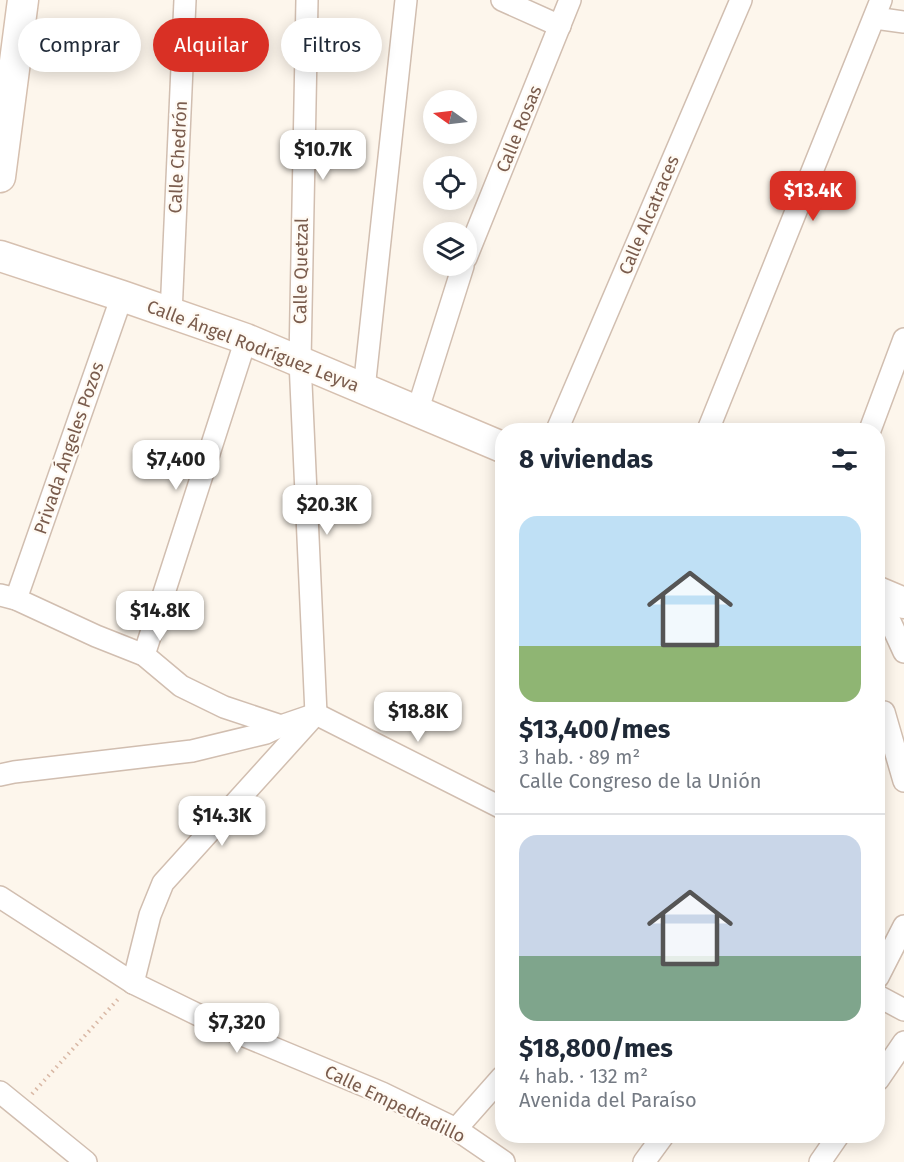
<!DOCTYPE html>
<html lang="es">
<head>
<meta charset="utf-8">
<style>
	body { margin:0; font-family:"Fira Sans",sans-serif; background:#f2f2f3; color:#1f2937; height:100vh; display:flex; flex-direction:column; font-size:22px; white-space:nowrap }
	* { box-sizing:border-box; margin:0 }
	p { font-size:20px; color:#747a83 }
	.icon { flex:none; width:33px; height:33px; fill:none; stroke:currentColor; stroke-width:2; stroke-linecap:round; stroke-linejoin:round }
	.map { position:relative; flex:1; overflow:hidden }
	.side { position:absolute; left:495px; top:423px; width:390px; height:720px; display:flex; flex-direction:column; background:#fff; border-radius:24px; box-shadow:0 3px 15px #0003 }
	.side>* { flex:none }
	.hud { position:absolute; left:18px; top:18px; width:387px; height:54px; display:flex; gap:12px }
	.needle { width:39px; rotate:284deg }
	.controls { position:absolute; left:423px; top:90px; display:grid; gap:12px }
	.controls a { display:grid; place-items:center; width:54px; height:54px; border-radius:50%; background:#fff; box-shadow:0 3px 15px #0003; font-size:30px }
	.price { position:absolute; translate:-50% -51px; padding:0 14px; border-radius:12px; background:#fff; color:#222; font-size:20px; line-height:39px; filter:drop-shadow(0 2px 3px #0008) }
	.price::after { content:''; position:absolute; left:50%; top:36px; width:18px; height:14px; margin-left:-9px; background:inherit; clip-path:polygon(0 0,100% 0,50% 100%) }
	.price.active { background:#d93025; color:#fff }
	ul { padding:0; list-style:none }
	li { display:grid; align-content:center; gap:12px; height:318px; padding:0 24px }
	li+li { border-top:2px solid #e0e1e3 }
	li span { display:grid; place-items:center; height:186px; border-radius:18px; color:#555 }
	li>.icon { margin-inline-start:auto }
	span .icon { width:108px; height:108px; fill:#fffc; stroke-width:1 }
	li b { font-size:26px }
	h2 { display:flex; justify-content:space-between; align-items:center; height:72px; padding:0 24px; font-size:26px }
	.tag { padding:0 21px; border-radius:27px; background:#fff; box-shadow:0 3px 15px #0003; font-size:21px; line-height:54px }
	.tag.active { background:#d93025; color:#fff }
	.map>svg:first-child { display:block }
</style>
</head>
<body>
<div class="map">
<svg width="904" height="1162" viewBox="0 0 904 1162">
	<rect width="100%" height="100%" fill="#fdf6ec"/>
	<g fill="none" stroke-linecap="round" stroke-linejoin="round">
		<defs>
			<g id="street">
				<polyline points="307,0 300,361 316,714"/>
				<polyline points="502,0 560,26"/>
				<polyline points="875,18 904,22"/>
				<polyline points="466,258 570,0"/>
				<polyline points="171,314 185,0"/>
				<polyline points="364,389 406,0"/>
				<polyline points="417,412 463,266"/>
				<polyline points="557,430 741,0"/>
				<polyline points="708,430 881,0"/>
				<polyline points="870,430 904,339"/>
				<polyline points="0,595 16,599 96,636 144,655 181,686 224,707 281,726 316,714"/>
				<polyline points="878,595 904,652"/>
				<polyline points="16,599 122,296"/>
				<polyline points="144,655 246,339"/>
				<polyline points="884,712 904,781"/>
				<polyline points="316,714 502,808"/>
				<polyline points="0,775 14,772 192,751 266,733 281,726"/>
				<polyline points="0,897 133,983 223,1027 382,1093 456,1129 504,1162"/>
				<polyline points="878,977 904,926"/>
				<polyline points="133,983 150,915 163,883 314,716"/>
				<polyline points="878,996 904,1010"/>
				<polyline points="878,1080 904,1042"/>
				<polyline points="0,1092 86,1162"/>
				<polyline points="456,1129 502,1077"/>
				<polyline points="644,1162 663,1136"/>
				<polyline points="820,1162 838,1136"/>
			</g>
			<g id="secondary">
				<polyline points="0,177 23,0"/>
				<polyline points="0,256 122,296 246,339 502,447"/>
				<polyline points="878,592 904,603"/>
			</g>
		</defs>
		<!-- street casing -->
		<use href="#street" stroke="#d1beb0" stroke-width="24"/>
		<!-- secondary casing -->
		<use href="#secondary" stroke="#d6c0b0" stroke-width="33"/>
		<!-- path -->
		<polyline stroke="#d9b8a5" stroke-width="4" stroke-dasharray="1.5 4.5" stroke-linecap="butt" points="32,1094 120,997"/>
		<!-- street -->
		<use href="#street" stroke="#fff" stroke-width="21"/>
		<!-- secondary -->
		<use href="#secondary" stroke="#fff" stroke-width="30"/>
	</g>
	<g text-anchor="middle" stroke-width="4.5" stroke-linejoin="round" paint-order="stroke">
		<!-- street labels -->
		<g font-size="18" fill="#7a5c4d" stroke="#fffaf3">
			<text transform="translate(519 129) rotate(-68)" y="6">Calle Rosas</text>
			<text transform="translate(178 157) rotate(-87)" y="6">Calle Chedrón</text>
			<text transform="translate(649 215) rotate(-67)" y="6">Calle Alcatraces</text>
			<text transform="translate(301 271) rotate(-89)" y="6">Calle Quetzal</text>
			<text transform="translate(253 346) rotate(21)" y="6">Calle Ángel Rodríguez Leyva</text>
			<text transform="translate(69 448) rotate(-71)" y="6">Privada Ángeles Pozos</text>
			<text transform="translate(395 1104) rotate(26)" y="6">Calle Empedradillo</text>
		</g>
	</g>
</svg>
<div class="controls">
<a><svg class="needle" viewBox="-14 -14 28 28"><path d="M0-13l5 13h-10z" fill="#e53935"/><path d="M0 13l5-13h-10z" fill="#747a83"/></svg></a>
<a><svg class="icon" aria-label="locate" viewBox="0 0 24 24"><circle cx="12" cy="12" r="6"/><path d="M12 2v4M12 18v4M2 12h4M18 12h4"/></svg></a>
<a><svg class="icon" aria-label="layers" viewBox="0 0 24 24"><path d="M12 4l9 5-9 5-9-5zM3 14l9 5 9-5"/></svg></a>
</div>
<b class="price" style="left:323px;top:181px">$10.7K</b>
<b class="price active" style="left:813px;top:222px">$13.4K</b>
<b class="price" style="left:176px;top:491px">$7,400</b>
<b class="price" style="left:327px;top:536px">$20.3K</b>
<b class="price" style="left:160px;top:642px">$14.8K</b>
<b class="price" style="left:418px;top:743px">$18.8K</b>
<b class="price" style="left:222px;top:847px">$14.3K</b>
<b class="price" style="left:237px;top:1054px">$7,320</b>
<div class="hud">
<a class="tag">Comprar</a>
<a class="tag active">Alquilar</a>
<a class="tag">Filtros</a>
</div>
<section class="side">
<h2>8 viviendas<svg class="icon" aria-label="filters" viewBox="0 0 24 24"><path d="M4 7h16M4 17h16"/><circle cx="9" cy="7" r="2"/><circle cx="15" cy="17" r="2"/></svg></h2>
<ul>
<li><span style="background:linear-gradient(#bfe0f5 70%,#8fb573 0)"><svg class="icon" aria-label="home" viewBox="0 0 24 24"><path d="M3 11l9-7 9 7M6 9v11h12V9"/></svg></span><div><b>$13,400/mes</b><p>3 hab. · 89 m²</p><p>Calle Congreso de la Unión</p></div></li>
<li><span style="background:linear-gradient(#c9d6e8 65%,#7fa58c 0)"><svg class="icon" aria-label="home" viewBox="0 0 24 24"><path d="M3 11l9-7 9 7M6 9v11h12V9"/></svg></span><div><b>$18,800/mes</b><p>4 hab. · 132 m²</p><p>Avenida del Paraíso</p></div></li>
</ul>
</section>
</div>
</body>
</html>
